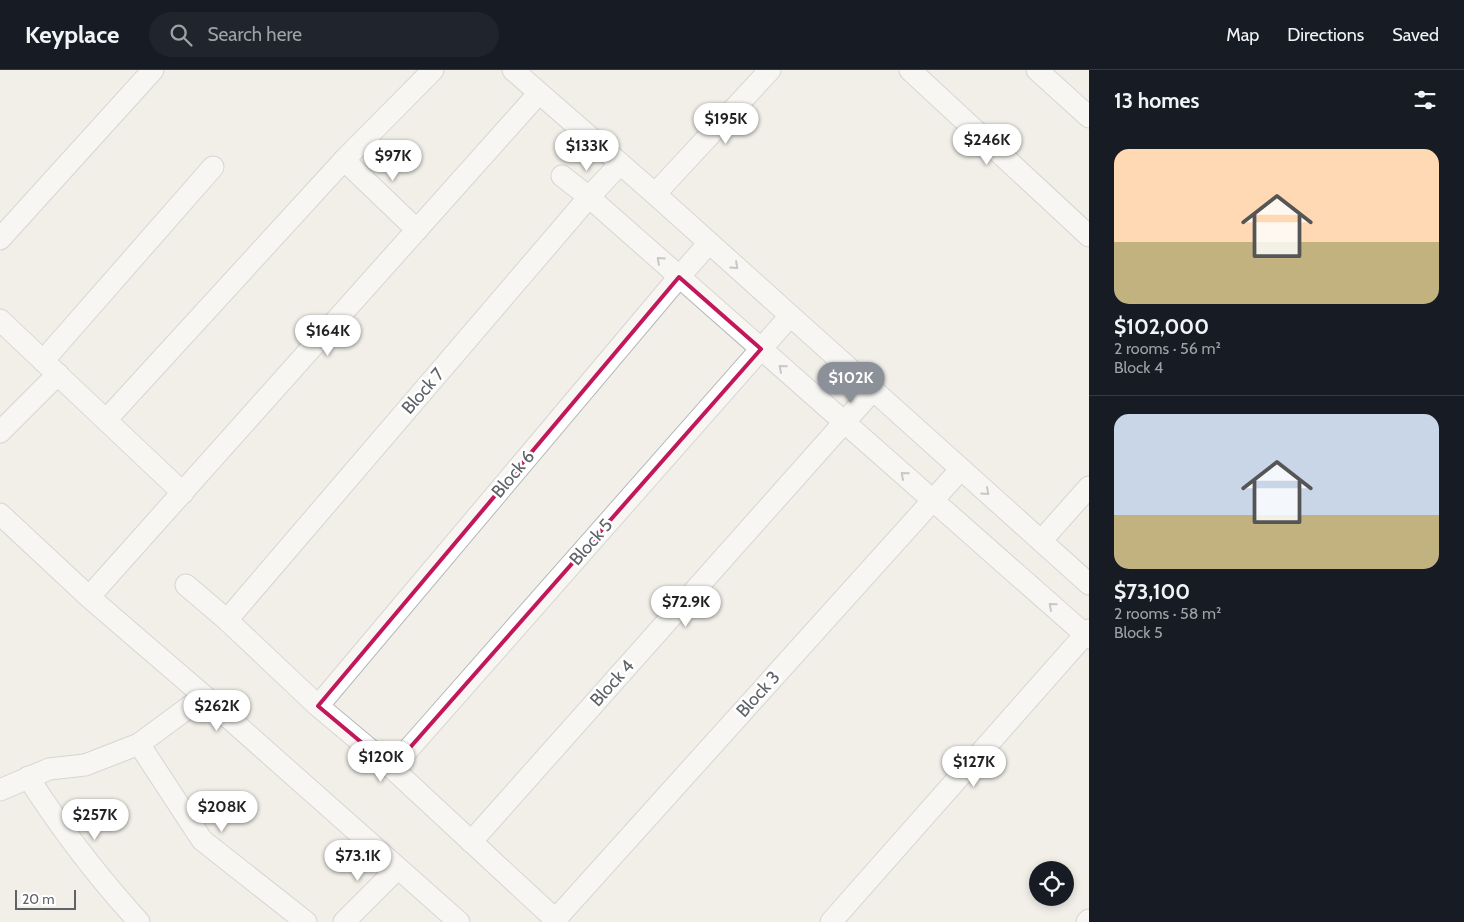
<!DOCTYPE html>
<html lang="en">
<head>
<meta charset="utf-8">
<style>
	body { margin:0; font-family:Cabin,sans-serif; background:#20242c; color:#f1f3f6; height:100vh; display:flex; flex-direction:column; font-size:19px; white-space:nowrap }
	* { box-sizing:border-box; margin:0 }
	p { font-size:16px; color:#9ea1a6 }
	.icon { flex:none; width:28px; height:28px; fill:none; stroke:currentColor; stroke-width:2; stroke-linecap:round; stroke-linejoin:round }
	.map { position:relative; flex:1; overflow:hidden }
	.details { display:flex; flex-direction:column; background:#171b24; width:375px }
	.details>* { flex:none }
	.controls { position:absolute; left:1029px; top:791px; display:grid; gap:10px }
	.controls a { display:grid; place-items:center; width:45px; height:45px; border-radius:50%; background:#171b24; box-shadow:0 2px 8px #0003; font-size:25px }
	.scale { position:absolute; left:15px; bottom:12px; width:61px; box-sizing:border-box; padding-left:5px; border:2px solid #5f6368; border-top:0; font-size:14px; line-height:18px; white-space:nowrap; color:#5f6368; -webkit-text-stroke:4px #fff; paint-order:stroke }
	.price { position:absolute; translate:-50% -42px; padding:0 11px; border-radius:18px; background:#fff; color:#222; font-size:16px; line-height:32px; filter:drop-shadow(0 1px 2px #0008) }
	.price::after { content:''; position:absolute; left:50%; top:30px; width:15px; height:11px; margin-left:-8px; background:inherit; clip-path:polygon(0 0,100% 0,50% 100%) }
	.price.selected { background:#8c9099; color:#fff }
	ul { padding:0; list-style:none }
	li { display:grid; align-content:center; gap:10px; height:265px; padding:0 25px }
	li+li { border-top:1px solid #363941 }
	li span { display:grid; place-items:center; height:155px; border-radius:15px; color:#555 }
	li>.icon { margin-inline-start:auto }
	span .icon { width:90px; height:90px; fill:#fffc; stroke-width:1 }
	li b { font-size:21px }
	h2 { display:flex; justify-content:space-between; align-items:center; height:60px; padding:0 25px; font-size:21px }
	header { display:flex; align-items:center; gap:30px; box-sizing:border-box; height:70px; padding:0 25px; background:#171b24; border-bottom:1px solid #363941 }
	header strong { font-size:24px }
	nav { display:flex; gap:28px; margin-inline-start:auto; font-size:18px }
	.search { width:350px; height:45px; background:#20242c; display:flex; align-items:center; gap:12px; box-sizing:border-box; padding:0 18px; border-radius:28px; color:#9ea1a6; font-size:19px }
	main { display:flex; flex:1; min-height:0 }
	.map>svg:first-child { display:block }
</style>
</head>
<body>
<header>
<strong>Keyplace</strong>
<div class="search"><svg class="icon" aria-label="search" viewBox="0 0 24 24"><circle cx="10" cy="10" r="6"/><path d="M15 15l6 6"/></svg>Search here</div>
<nav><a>Map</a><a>Directions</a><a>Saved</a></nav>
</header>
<main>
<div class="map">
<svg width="1089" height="852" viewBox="0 0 1089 852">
	<rect width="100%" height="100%" fill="#f1efe8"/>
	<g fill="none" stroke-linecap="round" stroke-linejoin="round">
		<defs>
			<g id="minor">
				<polyline points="513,0 655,124 1089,514"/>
				<polyline points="910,0 1089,166"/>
				<polyline points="1037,0 1089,47"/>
				<polyline points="344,90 417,160"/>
				<polyline points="562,106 589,127 1089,568"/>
				<polyline points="655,124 770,0"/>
				<polyline points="0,169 153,0"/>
				<polyline points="0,250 183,423"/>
				<polyline points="43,291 213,97"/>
				<polyline points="106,350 344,90 433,0"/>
				<polyline points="0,362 58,304"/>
				<polyline points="0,444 89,527 204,626 459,852"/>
				<polyline points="1041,471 1089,417"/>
				<polyline points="186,515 227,550 318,636 392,698 558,852"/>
				<polyline points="89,527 539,23"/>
				<polyline points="227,550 589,127 620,94"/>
				<polyline points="318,636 679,207 709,173"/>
				<polyline points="139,674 202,770 306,852"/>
				<polyline points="392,698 790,246"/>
				<path d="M28 707C61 759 98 807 139 852"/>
				<polyline points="0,720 49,699 85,695 139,674 204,626"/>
				<polyline points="471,772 873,320"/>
				<polyline points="555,850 961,399"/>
				<polyline points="344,852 397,799"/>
				<polyline points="831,852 1089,560"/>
				<polyline points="1087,852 1089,850"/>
			</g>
		</defs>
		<!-- minor casing -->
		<use href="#minor" stroke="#b5b8bc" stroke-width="23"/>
		<!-- minor -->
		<use href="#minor" stroke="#fff" stroke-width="21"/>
	</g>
	<!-- one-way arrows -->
	<defs><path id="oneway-chevron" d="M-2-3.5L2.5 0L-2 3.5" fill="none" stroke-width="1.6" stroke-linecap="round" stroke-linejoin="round" transform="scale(1.25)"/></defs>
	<g stroke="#979a9d">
		<use href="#oneway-chevron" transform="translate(660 190) rotate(-138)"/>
		<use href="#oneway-chevron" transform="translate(735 196) rotate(42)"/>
		<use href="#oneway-chevron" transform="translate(782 298) rotate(-139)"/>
		<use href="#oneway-chevron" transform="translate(904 405) rotate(-139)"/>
		<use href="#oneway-chevron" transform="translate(986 422) rotate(42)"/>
		<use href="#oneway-chevron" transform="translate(1052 536) rotate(-139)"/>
	</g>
	<!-- marked area -->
	<path d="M0 0H1089V852H0ZM679 207 761 279 392 698 318 636Z" fill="#f1efe8" fill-opacity=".55" fill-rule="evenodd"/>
	<path fill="none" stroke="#c2185b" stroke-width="4" stroke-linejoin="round" d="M679 207 761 279 392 698 318 636Z"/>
	<g text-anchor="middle" stroke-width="5" stroke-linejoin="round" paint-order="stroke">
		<!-- street labels -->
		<g font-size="18" fill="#5f6368" stroke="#fff">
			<text transform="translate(423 321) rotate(-49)" y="6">Block 7</text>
			<text transform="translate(513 404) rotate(-50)" y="6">Block 6</text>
			<text transform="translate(591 472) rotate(-49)" y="6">Block 5</text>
			<text transform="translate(612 613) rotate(-48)" y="6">Block 4</text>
			<text transform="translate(758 624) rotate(-48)" y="6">Block 3</text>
		</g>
	</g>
</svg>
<div class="controls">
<a><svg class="icon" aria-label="locate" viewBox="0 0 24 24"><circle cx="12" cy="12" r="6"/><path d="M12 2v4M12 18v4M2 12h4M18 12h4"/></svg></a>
</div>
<div class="scale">20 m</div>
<b class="price" style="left:726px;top:75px">$195K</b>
<b class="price" style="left:987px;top:96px">$246K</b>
<b class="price" style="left:587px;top:102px">$133K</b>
<b class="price" style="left:393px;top:112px">$97K</b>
<b class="price" style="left:328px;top:287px">$164K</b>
<b class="price selected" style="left:851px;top:334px">$102K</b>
<b class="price" style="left:686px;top:558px">$72.9K</b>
<b class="price" style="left:217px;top:662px">$262K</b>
<b class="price" style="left:381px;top:713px">$120K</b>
<b class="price" style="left:974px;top:718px">$127K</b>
<b class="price" style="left:222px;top:763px">$208K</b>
<b class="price" style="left:95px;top:771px">$257K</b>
<b class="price" style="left:358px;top:812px">$73.1K</b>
</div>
<section class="details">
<h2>13 homes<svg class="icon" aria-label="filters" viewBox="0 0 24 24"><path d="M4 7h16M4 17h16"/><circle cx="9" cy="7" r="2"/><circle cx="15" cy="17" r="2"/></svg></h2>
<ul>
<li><span style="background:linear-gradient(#ffd9b3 60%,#c2b280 0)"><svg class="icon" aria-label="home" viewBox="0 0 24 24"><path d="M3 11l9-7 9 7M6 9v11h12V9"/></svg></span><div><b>$102,000</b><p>2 rooms · 56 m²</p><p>Block 4</p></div></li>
<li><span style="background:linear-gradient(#c9d6e8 65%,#c2b280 0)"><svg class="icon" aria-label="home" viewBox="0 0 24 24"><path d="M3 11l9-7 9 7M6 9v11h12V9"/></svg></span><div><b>$73,100</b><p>2 rooms · 58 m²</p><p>Block 5</p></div></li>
</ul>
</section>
</main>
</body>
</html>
